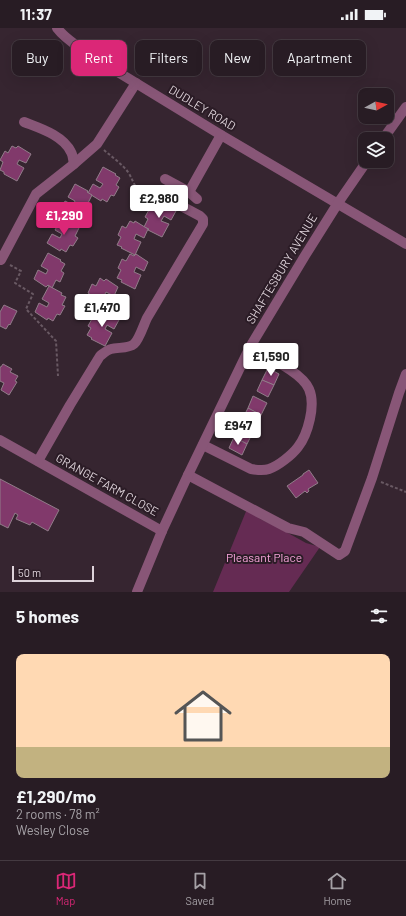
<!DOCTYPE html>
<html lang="en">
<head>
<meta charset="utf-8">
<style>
	body { margin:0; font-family:Barlow,sans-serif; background:#342931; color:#f1f3f6; height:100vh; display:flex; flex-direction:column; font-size:15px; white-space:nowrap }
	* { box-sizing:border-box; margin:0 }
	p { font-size:13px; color:#a5a1a6 }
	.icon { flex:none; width:22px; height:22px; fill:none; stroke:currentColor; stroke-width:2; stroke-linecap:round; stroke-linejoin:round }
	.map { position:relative; height:564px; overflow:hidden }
	.side { display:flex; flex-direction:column; background:#281c24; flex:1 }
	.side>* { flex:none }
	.guide { position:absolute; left:12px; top:12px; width:382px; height:36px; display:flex; gap:8px }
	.needle { width:26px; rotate:82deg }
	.controls { position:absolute; left:358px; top:60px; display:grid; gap:8px }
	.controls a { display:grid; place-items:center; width:36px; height:36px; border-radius:8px; background:#281c24; box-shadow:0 4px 16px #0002,0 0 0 1px #443a41; font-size:20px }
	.scale { position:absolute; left:12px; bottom:10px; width:82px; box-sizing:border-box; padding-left:4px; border:2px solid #ded3da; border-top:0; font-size:11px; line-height:14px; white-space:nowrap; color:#ded3da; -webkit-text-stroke:3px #2b1c26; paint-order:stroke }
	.price { position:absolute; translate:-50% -34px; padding:0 9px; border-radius:4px; background:#fff; color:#222; font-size:13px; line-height:26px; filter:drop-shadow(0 1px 2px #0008) }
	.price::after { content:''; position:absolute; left:50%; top:24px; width:12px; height:9px; margin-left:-6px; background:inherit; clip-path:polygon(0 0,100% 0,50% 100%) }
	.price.active { background:#db2777; color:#fff }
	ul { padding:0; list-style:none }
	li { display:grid; align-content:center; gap:8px; height:212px; padding:0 16px }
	li span { display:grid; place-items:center; height:124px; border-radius:8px; color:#555 }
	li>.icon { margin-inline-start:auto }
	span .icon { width:72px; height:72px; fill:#fffc; stroke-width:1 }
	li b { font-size:17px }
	h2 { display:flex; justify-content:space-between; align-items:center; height:48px; padding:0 16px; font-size:17px }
	.pill { padding:0 14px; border-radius:8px; background:#281c24; box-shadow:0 4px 16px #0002,0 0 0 1px #443a41; font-size:14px; line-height:36px }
	.pill.active { background:#db2777; color:#fff }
	.status { display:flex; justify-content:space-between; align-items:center; height:28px; padding:0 20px; background:#281c24; direction:ltr }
	.status svg { height:11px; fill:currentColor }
	.dock { display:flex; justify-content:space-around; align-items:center; height:56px; border-top:1px solid #443a41; background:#281c24; font-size:11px; color:#a5a1a6 }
	.dock a { display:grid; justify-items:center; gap:2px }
	.dock .active { color:#db2777 }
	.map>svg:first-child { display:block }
</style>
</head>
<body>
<div class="status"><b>11:37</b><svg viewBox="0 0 49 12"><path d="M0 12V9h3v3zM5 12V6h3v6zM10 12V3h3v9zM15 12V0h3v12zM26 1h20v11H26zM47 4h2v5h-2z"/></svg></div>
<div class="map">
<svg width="406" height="564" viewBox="0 0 406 564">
	<rect width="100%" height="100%" fill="#362530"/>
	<!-- green -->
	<polygon fill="#652b53" points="247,481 260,491 279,500 306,515 320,519 289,564 213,564"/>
	<!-- building -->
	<g fill="#81396b" stroke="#917c89">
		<polygon points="12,118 16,120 18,118 31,126 26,135 19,132 17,136 24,140 17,153 4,146 4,144 0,142 3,134 0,132 5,123 8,125"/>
		<polygon points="103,139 116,146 115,147 120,150 116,157 119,159 114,168 111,167 107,174 102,171 101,173 88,165 93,156 100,160 103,156 96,152"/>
		<polygon points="75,156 88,163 87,164 92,167 88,175 91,176 86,185 83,184 79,191 75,188 73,190 61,182 65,173 73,177 75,173 68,169"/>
		<polygon points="157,175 161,177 163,175 176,183 171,192 164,188 161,193 169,196 162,209 148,202 149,201 144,199 148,191 145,189 150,180 153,182"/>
		<polygon points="62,189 75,196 74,198 79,200 75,208 78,210 73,218 70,217 66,224 61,221 60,223 47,215 52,206 60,210 62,206 55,202"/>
		<polygon points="130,193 134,195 135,193 148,201 144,210 136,206 134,211 141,214 135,227 121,220 122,219 117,217 121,209 118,207 122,198 126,200"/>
		<polygon points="48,225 61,232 60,233 65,236 61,243 64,245 60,254 56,252 52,260 48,257 46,259 34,251 38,242 46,246 48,242 41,238"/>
		<polygon points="130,226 134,228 136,226 148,234 144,243 136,239 134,244 141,247 135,261 121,254 122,252 117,250 121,242 118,240 122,231 126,233"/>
		<polygon points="100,250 104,253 106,251 118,259 114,268 106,264 104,268 111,272 105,285 91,278 92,277 87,275 91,267 88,265 92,256 96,258"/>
		<polygon points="49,258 62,265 61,267 66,269 62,277 65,278 60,287 57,286 53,293 48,290 47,292 35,284 39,275 47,279 49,275 42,271"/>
		<polygon points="4,277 17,283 10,297 9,296 6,301 0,298 0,284"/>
		<polygon points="100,283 104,286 106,284 119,292 114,301 107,297 105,301 112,305 105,318 91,311 92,310 87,307 91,300 88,298 93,289 96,291"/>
		<polygon points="3,336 12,341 10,344 18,348 15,353 17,354 9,367 1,362 4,355 0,353 0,339 1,339"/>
		<polygon points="268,340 279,346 274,357 262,352"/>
		<polygon points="262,352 274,357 268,369 257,363"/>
		<polygon points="253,368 267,375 261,387 248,380"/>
		<polygon points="248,380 261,387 256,398 242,392"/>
		<polygon points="240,397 253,404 247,416 234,409"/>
		<polygon points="234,409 247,416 242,427 229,420"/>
		<polygon points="309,442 318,455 308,461 309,463 307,465 305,463 296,470 287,458 303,447 303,446"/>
		<polygon points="0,451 59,482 48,503 32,494 30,497 16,491 18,487 15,485 8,500 0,496"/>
	</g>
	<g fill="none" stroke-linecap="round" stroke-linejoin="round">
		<!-- path -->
		<g stroke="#695963" stroke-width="2" stroke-dasharray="3 2" stroke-linecap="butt">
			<path d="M104 122C112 129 122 136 128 144 135 155 133 160 146 166"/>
			<polyline points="10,237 21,243 15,255 33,266 26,281 56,313 58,348"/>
			<polyline points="381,454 406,464"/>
		</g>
		<!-- minor -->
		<g stroke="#885677" stroke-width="10">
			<path d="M57 0C65 11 79 19 90 27L221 107 406 216"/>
			<path d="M24 94C39 100 63 107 71 124 73 127 73 132 74 136"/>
			<polyline points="383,111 406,79"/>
			<polyline points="165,151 189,164 197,171"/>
			<polyline points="189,164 221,107"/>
			<polyline points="1,232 36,166 74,136 97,116 136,55"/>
			<polyline points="0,412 162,503"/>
			<path d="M203 417 251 441C257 442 263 443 269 441 278 438 292 427 298 419 308 406 316 377 309 361 302 344 267 329 250 319"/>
			<path d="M38 433 70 377 100 328C104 325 107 322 111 321 118 319 128 321 134 316 139 312 144 296 147 290L203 196V191L200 188 155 164"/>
			<polyline points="188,447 288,500 304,504 339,527 345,523 372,450 399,365 406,346"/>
			<polyline points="137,564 162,503 188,447 250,319 306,226 338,175 367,133"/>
		</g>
	</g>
	<g text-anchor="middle" stroke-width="4" stroke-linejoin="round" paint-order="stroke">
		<!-- street labels -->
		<g font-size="12" fill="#ded3da" stroke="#2b1c26">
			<text transform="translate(202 80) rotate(31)" y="4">DUDLEY ROAD</text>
			<text transform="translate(282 241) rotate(-59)" y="4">SHAFTESBURY AVENUE</text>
			<text transform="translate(107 457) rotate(29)" y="4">GRANGE FARM CLOSE</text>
		</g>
		<!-- park labels -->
		<g font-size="12" fill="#f9a6dc" stroke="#2b1c26">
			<text x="264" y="534">Pleasant Place</text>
		</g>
	</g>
</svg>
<div class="controls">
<a><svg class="needle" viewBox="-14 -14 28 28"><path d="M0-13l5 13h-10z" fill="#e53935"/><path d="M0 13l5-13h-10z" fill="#a5a1a6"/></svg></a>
<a><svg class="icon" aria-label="layers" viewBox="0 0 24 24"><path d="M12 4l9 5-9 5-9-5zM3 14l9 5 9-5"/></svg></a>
</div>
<div class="scale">50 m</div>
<b class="price" style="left:159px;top:191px">£2,980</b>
<b class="price active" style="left:64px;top:208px">£1,290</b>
<b class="price" style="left:102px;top:300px">£1,470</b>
<b class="price" style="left:271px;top:349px">£1,590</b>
<b class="price" style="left:238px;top:418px">£947</b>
<div class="guide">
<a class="pill">Buy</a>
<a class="pill active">Rent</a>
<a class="pill">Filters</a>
<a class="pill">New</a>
<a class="pill">Apartment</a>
</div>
</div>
<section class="side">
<h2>5 homes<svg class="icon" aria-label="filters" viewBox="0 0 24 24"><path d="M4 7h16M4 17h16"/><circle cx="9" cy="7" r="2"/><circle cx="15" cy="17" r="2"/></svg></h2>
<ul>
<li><span style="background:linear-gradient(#ffd9b3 75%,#c2b280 0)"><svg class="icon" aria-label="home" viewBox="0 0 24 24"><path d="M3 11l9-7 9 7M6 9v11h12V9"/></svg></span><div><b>£1,290/mo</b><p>2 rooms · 78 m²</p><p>Wesley Close</p></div></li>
</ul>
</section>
<nav class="dock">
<a class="active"><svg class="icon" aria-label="map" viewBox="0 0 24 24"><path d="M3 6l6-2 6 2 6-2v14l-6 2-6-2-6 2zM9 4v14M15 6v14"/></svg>Map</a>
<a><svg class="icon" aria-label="saved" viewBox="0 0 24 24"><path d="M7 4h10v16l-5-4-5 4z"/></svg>Saved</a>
<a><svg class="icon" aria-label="home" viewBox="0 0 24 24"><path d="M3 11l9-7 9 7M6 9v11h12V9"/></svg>Home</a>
</nav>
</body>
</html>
